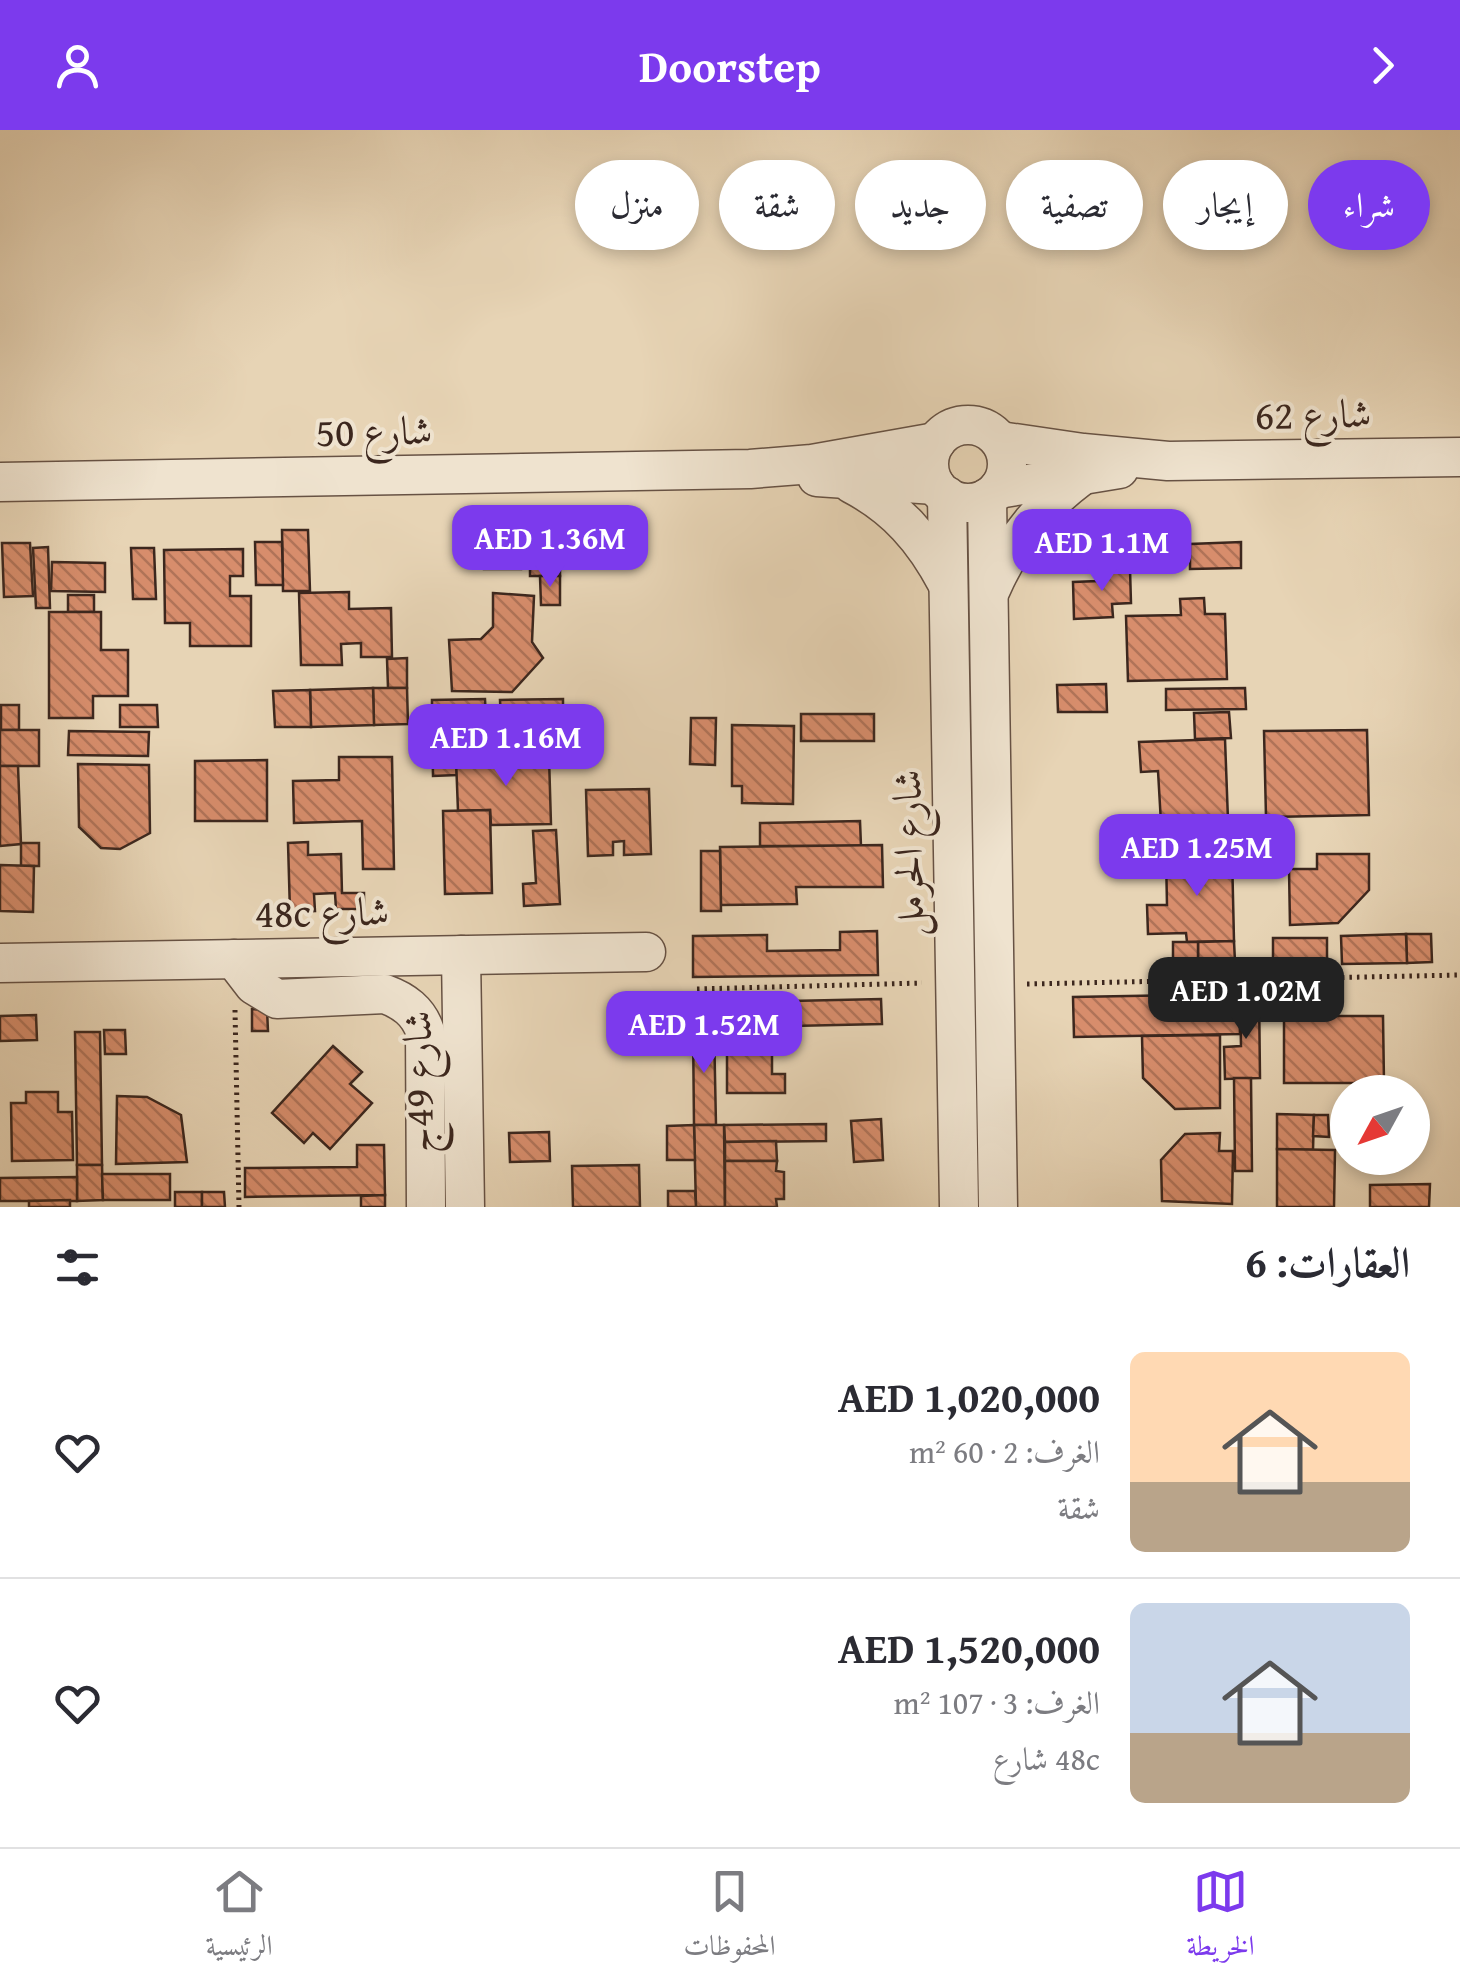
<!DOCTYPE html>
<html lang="ar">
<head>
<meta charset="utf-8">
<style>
	body { margin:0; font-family:"Gentium Book Plus",Amiri,serif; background:#f7f7f7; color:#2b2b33; direction:rtl; height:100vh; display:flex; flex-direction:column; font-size:38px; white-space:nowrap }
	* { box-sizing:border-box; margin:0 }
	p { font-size:32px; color:#7c7c81 }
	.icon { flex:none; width:55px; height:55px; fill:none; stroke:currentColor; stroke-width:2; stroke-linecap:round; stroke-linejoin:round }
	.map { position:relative; height:1077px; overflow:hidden; direction:ltr }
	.details { display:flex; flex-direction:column; background:#fff; flex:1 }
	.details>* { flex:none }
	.banner { position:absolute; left:30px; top:30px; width:1400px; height:90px; direction:rtl; display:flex; gap:20px }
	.needle { width:65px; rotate:230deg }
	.tools { position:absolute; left:1330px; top:945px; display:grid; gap:20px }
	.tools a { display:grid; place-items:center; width:100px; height:100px; border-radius:50%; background:#fff; box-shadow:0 5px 15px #0003; font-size:50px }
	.price { position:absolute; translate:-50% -85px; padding:0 22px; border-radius:20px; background:#7c3aed; color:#fff; font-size:32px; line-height:65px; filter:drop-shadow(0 2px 5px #0008) }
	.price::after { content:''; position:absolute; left:50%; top:60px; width:30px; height:22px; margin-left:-15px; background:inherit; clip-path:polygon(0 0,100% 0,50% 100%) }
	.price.current { background:#222; color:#fff }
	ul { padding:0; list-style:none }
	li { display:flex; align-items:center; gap:30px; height:250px; padding:0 50px }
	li+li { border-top:2px solid #e1e1e2 }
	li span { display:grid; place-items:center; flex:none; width:280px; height:200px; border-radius:15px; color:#555 }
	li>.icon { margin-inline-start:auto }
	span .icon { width:120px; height:120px; fill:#fffc; stroke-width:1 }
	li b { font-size:42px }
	h2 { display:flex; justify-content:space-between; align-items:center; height:120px; padding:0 50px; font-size:42px }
	.pill { padding:0 35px; border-radius:45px; background:#fff; box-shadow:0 5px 15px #0003; font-size:35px; line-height:90px }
	.pill.current { background:#7c3aed; color:#fff }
	header { display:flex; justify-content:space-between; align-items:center; height:130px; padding:0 50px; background:#7c3aed; color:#fff; font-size:45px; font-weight:700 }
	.tabs { display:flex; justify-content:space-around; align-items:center; height:140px; border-top:2px solid #e1e1e2; background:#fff; font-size:28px; color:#7c7c81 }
	.tabs a { display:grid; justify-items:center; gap:5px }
	.tabs .current { color:#7c3aed }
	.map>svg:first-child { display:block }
</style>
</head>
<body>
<header><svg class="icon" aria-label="forward" viewBox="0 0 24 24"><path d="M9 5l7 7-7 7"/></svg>Doorstep<svg class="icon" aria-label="person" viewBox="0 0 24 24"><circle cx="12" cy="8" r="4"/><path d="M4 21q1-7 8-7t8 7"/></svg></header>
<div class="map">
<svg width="1460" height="1077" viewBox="0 0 1460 1077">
	<defs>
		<pattern id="building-back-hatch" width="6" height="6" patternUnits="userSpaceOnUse" patternTransform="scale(2.5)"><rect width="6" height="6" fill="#d78d6c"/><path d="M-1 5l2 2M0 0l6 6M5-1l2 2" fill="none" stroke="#b07358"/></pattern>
	</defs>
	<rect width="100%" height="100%" fill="#e7d4b5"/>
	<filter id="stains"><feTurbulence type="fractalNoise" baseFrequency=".002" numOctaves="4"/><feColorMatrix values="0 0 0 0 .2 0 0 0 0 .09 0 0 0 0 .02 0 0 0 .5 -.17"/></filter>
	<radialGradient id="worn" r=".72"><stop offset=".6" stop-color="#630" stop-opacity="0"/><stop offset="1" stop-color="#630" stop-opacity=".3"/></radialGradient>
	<!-- building -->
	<g fill="url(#building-back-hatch)" stroke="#3c271e" stroke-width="2.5">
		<polygon points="282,400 308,400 310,461 283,461"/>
		<rect x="530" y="403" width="30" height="43"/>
		<polygon points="520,409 521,439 484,439 483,410"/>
		<polygon points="255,412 282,412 283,455 256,455"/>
		<polygon points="1241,412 1241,438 1190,439 1190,414"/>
		<polygon points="2,413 30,413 33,466 4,467"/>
		<polygon points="48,417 50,478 36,478 33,418"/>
		<polygon points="131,418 154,418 156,469 133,469"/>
		<polygon points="243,419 243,446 230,446 230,466 251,466 251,516 190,516 190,493 165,493 164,420"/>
		<polygon points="52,432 105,433 105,462 51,461"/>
		<polygon points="1130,439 1131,473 1112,474 1113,487 1074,489 1073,452 1098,451 1098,440"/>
		<polygon points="540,446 560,446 560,475 541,475"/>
		<polygon points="349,462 349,479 391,478 392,527 361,527 361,513 341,514 342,535 301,535 299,463"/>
		<polygon points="493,463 534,466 532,512 543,528 512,562 452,561 449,510 481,509 493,497"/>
		<rect x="68" y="465" width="26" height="17"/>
		<polygon points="1204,468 1205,484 1225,484 1227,549 1128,551 1126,486 1181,485 1180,469"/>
		<polygon points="49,482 101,482 101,520 128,520 128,566 93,566 93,588 49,588"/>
		<polygon points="407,528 407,558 388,558 387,529"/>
		<polygon points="1106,554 1107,582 1058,582 1057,555"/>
		<polygon points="373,558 407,558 408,594 374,595"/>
		<polygon points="373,558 374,595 311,597 310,560"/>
		<polygon points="1245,558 1246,579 1166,580 1166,559"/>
		<polygon points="310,560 311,597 275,597 273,561"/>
		<polygon points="485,569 486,590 432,591 432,570"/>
		<polygon points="563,569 563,589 501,590 500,570"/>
		<rect x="1" y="575" width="18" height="25"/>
		<polygon points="120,575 157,575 158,597 120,597"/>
		<polygon points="1229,582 1231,608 1195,609 1194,583"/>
		<rect x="801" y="584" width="73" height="27"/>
		<polygon points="691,588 716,588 715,635 690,634"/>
		<polygon points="524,590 525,627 456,629 457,645 433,646 432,591"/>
		<polygon points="732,595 794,596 793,674 742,673 742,656 732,656"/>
		<rect x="0" y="600" width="39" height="36"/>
		<polygon points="1367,600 1369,685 1266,687 1264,601"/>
		<polygon points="69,601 149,602 148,626 68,625"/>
		<polygon points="1225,609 1228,690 1161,693 1158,641 1141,642 1139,612"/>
		<polygon points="339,627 392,627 394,739 363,739 362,691 294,693 293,651 339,650"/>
		<polygon points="549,627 551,694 491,695 490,680 458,681 456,629"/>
		<polygon points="267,630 267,691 195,691 195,631"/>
		<polygon points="78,634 149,635 150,703 120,719 101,718 79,697"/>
		<polygon points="0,636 18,636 21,714 0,716"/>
		<polygon points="649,659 651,724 624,725 624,711 613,712 613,725 588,726 586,660"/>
		<polygon points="490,680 492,763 445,764 443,681"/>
		<polygon points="860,691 861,716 760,716 760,693"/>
		<polygon points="556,700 560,774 524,776 523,754 536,753 533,701"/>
		<polygon points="308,712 308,725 341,724 342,763 364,763 364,779 336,779 335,763 314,764 315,781 290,782 288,713"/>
		<polygon points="1261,712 1289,712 1290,726 1261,726"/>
		<rect x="21" y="713" width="18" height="23"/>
		<polygon points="882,715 883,757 796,757 797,774 721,775 720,717"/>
		<polygon points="701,721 720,721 721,781 701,781"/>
		<polygon points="1232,723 1234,811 1187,812 1186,803 1148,804 1147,775 1167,775 1166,725"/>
		<polygon points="1317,724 1369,724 1369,760 1338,793 1290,795 1289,739 1317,739"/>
		<polygon points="0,735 34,736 33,782 0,781"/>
		<polygon points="877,801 878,845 693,847 693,806 767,805 767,821 840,820 840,802"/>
		<polygon points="1406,804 1431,804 1432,832 1407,833"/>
		<polygon points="1406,804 1407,833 1342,834 1341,806"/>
		<rect x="1273" y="808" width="54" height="27"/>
		<polygon points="1234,811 1235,832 1198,833 1198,812"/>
		<rect x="1173" y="812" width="25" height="21"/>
		<polygon points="1240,862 1259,862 1260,948 1225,949 1224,917 1241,916"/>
		<polygon points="1239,864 1240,904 1074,907 1073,867"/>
		<polygon points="881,869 882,894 792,896 791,871"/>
		<polygon points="252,879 267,880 268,901 252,901"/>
		<polygon points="699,879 714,879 714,897 700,897"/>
		<polygon points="36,885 37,910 0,911 0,886"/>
		<polygon points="1284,886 1383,886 1384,953 1284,953"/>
		<polygon points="693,897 714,897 716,995 694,995"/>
		<polygon points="727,898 784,898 784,921 772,921 772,944 785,944 785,963 727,963"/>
		<polygon points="104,900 125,900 126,924 105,924"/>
		<polygon points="75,902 100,902 102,1035 77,1035"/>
		<polygon points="1220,905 1220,978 1175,979 1143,948 1142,906"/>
		<polygon points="333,916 362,942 350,954 372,973 330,1019 313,1003 304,1013 272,983"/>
		<polygon points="1234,948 1251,948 1252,1041 1235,1041"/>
		<rect x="1355" y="953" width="29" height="9"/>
		<polygon points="26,962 58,962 58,982 72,982 73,1030 12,1031 11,973 26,973"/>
		<polygon points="117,966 147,967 181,985 187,1032 116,1034"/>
		<polygon points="1277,984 1314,985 1313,1020 1277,1019"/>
		<polygon points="1314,985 1328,985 1329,1007 1313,1006"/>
		<polygon points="881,989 883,1030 854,1032 851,991"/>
		<polygon points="826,994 826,1011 725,1012 724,995"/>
		<polygon points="694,995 724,995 725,1077 696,1077"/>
		<polygon points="694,995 695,1030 667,1030 667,996"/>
		<polygon points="549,1002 550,1031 510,1032 509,1003"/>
		<polygon points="1220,1003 1219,1021 1233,1021 1232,1074 1162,1071 1161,1030 1185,1004"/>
		<polygon points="776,1011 777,1031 725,1031 725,1012"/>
		<polygon points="357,1015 384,1015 385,1065 245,1067 245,1038 357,1037"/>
		<polygon points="1277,1019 1335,1020 1334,1077 1277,1077"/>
		<polygon points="725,1031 777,1031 776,1041 784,1042 784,1069 776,1069 777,1077 725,1077"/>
		<polygon points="77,1035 102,1035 103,1070 77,1071"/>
		<polygon points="639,1035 640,1077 573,1077 572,1036"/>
		<polygon points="102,1044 170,1044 170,1070 103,1070"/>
		<polygon points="77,1047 77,1071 0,1071 0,1048"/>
		<polygon points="1430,1054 1429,1077 1370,1077 1370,1055"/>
		<polygon points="668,1061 695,1061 696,1077 668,1077"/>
		<rect x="175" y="1062" width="27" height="15"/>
		<polygon points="202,1062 224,1062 225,1077 202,1077"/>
		<polygon points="385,1065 385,1077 361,1077 361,1066"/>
		<polygon points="70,1070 70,1077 29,1077 29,1071"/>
	</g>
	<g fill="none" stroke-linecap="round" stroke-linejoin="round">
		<defs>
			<g id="minor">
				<circle cx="968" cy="334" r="39"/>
				<polyline points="1000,311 1083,323 1168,331 1460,327"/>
				<polyline points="817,347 935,355"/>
				<polyline points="0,352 750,339 812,334 936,312"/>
				<path d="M852 354C896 377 924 409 947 453"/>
				<polyline points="998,359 1119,339"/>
				<polyline points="947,366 959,1077"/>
				<polyline points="987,368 998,1077"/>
				<path d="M991 459C1011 413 1040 377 1080 347"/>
				<polyline points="461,825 465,1077"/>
				<path d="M234 829 254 855 277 869 385 864C404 871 418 881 425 901L426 1077"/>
				<polyline points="0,833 646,822"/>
			</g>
		</defs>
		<!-- minor casing -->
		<use href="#minor" stroke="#675244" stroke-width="41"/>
		<!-- path -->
		<g stroke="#3c271e" stroke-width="5" stroke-dasharray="2.5 5" stroke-linecap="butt">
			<polyline points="1027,854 1460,845"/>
			<polyline points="697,859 922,853"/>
			<polyline points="235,880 239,1077"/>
		</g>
		<!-- minor -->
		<use href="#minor" stroke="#efe3cf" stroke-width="38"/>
	</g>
	<g text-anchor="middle" stroke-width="8" stroke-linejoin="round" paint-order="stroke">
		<!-- street labels -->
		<g font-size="40" fill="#3c271e" stroke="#efe3cf">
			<text transform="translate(1313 284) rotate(-1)" y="14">شارع 62</text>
			<text transform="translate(374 301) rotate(-1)" y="14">شارع 50</text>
			<text transform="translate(908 723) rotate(-91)" y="14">شارع الحرمل</text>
			<text transform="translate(322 782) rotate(-1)" y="14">48c شارع</text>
			<text transform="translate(418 952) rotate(-91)" y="14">شارع 49ج</text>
		</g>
	</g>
	<rect width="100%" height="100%" filter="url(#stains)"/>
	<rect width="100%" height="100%" fill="url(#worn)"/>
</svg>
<div class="tools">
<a><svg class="needle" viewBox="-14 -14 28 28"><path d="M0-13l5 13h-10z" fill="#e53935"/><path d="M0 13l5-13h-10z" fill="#7c7c81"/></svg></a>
</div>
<b class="price" style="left:550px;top:460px">AED 1.36M</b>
<b class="price" style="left:1102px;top:464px">AED 1.1M</b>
<b class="price" style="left:506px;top:659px">AED 1.16M</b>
<b class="price" style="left:1197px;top:769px">AED 1.25M</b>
<b class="price current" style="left:1246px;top:912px">AED 1.02M</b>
<b class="price" style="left:704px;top:946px">AED 1.52M</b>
<div class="banner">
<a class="pill current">شراء</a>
<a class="pill">إيجار</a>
<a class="pill">تصفية</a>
<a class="pill">جديد</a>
<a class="pill">شقة</a>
<a class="pill">منزل</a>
</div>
</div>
<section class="details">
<h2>العقارات: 6<svg class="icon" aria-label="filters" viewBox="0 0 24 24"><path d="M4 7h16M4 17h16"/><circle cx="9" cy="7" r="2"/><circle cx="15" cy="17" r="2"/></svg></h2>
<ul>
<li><span style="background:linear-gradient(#ffd9b3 65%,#b9a48a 0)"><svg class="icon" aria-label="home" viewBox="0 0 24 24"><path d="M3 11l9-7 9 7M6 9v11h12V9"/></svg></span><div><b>AED 1,020,000</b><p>الغرف: 2 · 60 m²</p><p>شقة</p></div><svg class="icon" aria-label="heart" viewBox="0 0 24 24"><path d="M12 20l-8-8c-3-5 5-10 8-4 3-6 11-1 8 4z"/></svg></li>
<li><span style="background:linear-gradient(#c9d6e8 65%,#b9a48a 0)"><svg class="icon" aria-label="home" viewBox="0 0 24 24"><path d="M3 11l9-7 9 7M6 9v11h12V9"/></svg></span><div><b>AED 1,520,000</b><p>الغرف: 3 · 107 m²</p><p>48c شارع</p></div><svg class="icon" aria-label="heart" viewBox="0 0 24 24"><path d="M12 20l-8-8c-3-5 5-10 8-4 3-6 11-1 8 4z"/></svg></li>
</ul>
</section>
<nav class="tabs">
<a class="current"><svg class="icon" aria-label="map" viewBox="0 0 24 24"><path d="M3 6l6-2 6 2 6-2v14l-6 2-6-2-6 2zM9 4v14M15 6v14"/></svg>الخريطة</a>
<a><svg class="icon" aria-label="saved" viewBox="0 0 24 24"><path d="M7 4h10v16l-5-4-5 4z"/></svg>المحفوظات</a>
<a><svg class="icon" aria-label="home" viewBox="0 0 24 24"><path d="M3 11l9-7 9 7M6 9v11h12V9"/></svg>الرئيسية</a>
</nav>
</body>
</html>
